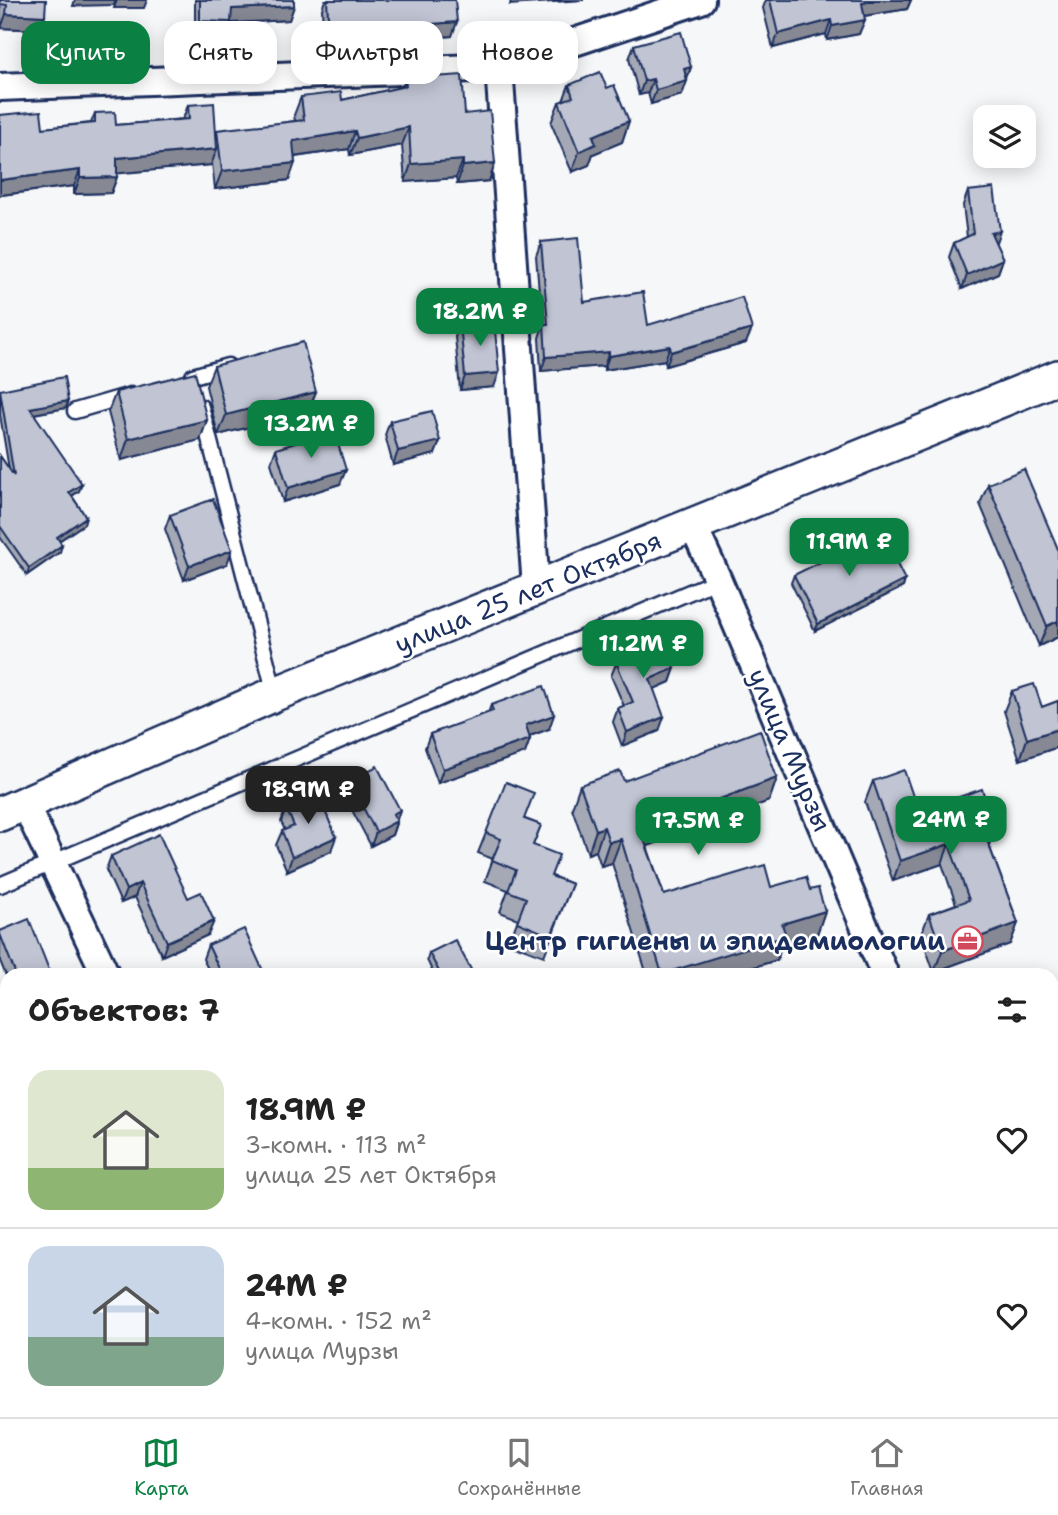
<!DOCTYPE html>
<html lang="ru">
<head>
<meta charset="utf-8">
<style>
	body { margin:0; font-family:"Shantell Sans",sans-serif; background:#f2f2f2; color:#222; height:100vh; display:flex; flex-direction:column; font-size:26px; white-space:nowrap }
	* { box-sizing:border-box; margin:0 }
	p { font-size:23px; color:#767676 }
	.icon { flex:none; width:38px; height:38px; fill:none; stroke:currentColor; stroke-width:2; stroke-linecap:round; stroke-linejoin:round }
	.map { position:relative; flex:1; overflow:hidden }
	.details { position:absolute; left:0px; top:968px; width:1059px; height:450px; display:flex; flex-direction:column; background:#fff; border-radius:21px 21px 0 0; box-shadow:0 4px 18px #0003 }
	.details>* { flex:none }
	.guide { position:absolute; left:21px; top:21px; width:700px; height:63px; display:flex; gap:14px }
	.buttons { position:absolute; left:973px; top:105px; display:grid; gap:14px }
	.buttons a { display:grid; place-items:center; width:63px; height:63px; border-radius:14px; background:#fff; box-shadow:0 4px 18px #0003; font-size:35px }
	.price { position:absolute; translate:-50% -60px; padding:0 16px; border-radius:14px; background:#0b8043; color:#fff; font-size:23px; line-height:46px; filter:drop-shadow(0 2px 4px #0008) }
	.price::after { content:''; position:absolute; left:50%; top:42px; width:21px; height:16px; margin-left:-10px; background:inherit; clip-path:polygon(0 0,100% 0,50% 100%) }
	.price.on { background:#222; color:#fff }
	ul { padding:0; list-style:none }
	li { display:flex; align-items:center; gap:21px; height:175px; padding:0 28px }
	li+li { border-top:2px solid #e0e0e0 }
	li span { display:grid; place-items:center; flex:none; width:196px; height:140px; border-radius:21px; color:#555 }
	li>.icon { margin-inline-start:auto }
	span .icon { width:84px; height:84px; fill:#fffc; stroke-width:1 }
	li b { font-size:30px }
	h2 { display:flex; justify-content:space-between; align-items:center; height:84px; padding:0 28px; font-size:30px }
	.chip { padding:0 24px; border-radius:21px; background:#fff; box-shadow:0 4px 18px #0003; font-size:24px; line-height:63px }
	.chip.on { background:#0b8043; color:#fff }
	.tabs { display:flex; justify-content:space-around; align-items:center; height:98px; border-top:2px solid #e0e0e0; background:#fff; font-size:19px; color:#767676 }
	.tabs a { display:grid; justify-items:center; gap:4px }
	.tabs .on { color:#0b8043 }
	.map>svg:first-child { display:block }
</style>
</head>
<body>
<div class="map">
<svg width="1058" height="1417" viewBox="0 0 1058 1417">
	<rect width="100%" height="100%" fill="#f6f7f9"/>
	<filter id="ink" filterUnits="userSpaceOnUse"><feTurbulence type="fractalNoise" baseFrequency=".0143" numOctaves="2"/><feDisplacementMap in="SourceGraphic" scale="14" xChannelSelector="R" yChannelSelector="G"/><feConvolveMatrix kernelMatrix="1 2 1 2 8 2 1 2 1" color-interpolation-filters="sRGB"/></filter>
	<g filter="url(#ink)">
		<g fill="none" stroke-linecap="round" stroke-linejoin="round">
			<defs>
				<g id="service">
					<polyline points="193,376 228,366"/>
					<polyline points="201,407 275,694"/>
					<polyline points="75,411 130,395"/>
					<polyline points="0,885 718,580"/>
				</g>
				<g id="minor">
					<polyline points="499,67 536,588"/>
					<polyline points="0,87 499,67 701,0"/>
					<polyline points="693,526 718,580 885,975"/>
					<polyline points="25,804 106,975"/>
					<polyline points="1052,1386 1058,1401"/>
					<polyline points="325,1410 328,1417"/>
				</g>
				<polyline id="tertiary" points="0,814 275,694 1058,377"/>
			</defs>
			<!-- service casing -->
			<use href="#service" stroke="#1b2f5e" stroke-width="19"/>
			<!-- minor casing -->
			<use href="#minor" stroke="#1b2f5e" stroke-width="32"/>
			<!-- tertiary casing -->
			<use href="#tertiary" stroke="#1b2f5e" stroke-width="38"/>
			<!-- service -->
			<use href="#service" stroke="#fff" stroke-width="14"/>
			<!-- minor -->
			<use href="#minor" stroke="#fff" stroke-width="26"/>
			<!-- tertiary -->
			<use href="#tertiary" stroke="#fff" stroke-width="33"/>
		</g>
		<!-- wall -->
		<g fill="#a5a9b5" stroke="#1b2f5e" stroke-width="2">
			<polygon points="0,0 45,16 40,30 1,28"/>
			<polygon points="195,0 294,0 294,6 289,20 231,23 226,36 195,35"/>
			<polygon points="325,0 455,0 452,36 324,46 322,9"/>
			<polygon points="766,0 911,0 907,9 864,16 859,34 827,40 826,34 773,48 763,8"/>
			<polygon points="634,45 691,67 682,95 651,104 648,93 639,95 629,59"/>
			<polygon points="405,79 465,114 495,163 489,181 457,184 456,178 405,182 402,145 350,155 349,149 295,157 289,180 215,189 212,163 211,165 117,173 117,177 111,193 74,194 74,186 0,195 0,115 43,128 91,123 95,113 116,125 183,119 188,105 216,132 295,121 294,115 301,97 342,100 403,87"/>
			<polygon points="569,85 607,88 629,121 622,142 593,154 589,165 572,172 551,123 559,102 563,101"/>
			<polygon points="968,191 1003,259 998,273 962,289 949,257 954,243 967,237 963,205"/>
			<polygon points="541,242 584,302 648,325 746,343 666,366 665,360 604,370 604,366 541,371 539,338 542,328 536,256"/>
			<polygon points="460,323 494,387 460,390 455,337"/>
			<polygon points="214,366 308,412 218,435 206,386"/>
			<polygon points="0,390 66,408 34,414 79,491 72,496 86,517 84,524 59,541 60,552 27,575 0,537 0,456 9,469 0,415"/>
			<polygon points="116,392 207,420 200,440 121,460 108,412"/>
			<polygon points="390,421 440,441 435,454 393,465 385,435"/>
			<polygon points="276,449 340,484 283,502 271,463"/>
			<polygon points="988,484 1058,637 1039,646 980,504"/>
			<polygon points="170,515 227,564 184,580 165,529"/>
			<polygon points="794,575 905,580 903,587 815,631 791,583"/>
			<polygon points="622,649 675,668 670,682 654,689 659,731 622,746 613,722 618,708 624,706 611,676"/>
			<polygon points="1012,691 1042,707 1058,701 1058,747 1020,760 1004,711"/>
			<polygon points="491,705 549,729 530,736 530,739 525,753 438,783 425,748 430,734 488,713"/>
			<polygon points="777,778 769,801 647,846 664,895 771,887 810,890 825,911 817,934 782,945 777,960 727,975 647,975 612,863 601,866 596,851 588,854 572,808 580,785 624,781"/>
			<polygon points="349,781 396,820 397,821 392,835 371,846 344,795"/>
			<polygon points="873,781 918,811 995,828 989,845 1018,923 1010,944 934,972 921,935 929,914 956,904 942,864 893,881 865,802"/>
			<polygon points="286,808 331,851 287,871 276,845 282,831 285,830 281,822"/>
			<polygon points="525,819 541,825 533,845 552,876 572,884 544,956 509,943 518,919 500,912 508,890 485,881 493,859 478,853 486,833"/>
			<polygon points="111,856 208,935 162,956 135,897 121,903 106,870"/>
			<polygon points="0,931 51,975 7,975 7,978 0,961"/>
			<polygon points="208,945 265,975 211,975 203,959"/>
			<polygon points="429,953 474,975 434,975 427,960"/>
			<polygon points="1058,985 1058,1026 1052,1010 1052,1001"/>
			<polygon points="106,1410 194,1410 192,1416 190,1417 104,1417"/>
			<polygon points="401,1410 455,1410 459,1417 404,1417"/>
			<polygon points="856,1410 929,1410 932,1417 872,1417 871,1414 864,1417 859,1417"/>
		</g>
		<!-- shaded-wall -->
		<g fill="#868994" stroke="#1b2f5e" stroke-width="2">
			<polygon points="75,0 116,0 114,5 73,6"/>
			<polygon points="117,0 147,0 144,8 114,8"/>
			<polygon points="511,0 584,0 510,5"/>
			<polygon points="881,0 911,0 907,9 857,17 862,3"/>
			<polygon points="294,6 289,20 231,23 226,36 195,35 200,21 232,9"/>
			<polygon points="6,14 45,16 40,30 1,28"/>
			<polygon points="831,20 826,34 773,48 778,34"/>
			<polygon points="865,20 859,34 827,40 832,26"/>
			<polygon points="457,22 452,36 324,46 329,32"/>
			<polygon points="691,67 686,81 684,69"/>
			<polygon points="653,79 648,93 639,95 644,81"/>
			<polygon points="687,81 682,95 651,104 656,90"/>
			<polygon points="629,121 622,142 593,154 589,165 572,172 579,152 593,136"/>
			<polygon points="409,127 402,145 350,155 357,138"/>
			<polygon points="355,131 349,149 286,158 293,141"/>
			<polygon points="217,149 211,165 111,174 117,158"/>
			<polygon points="463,160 456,178 405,182 411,164"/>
			<polygon points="295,163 289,180 215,189 222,171"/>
			<polygon points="495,163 489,181 457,184 463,166"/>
			<polygon points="80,170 74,186 0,195 0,180"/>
			<polygon points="117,177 111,193 74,194 80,178"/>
			<polygon points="1000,231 995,245 991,233"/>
			<polygon points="1003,259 998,273 962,289 967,275"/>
			<polygon points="752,329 746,343 666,366 671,352"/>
			<polygon points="670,346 665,360 604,370 609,356"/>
			<polygon points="609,352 604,366 541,371 546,357"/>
			<polygon points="499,373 494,387 460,390 465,376"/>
			<polygon points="316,392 308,412 218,435 226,415"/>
			<polygon points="68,401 66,408 27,415 30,408"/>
			<polygon points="207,420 200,440 121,460 128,439"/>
			<polygon points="440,441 435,454 393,465 398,451"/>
			<polygon points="346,470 340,484 283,502 288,488"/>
			<polygon points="82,484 79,491 67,499 69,492"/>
			<polygon points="86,517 84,524 54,544 57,537"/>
			<polygon points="62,545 60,552 27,575 29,568"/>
			<polygon points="232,550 227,564 184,580 189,566"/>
			<polygon points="905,580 903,587 815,631 818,624"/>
			<polygon points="1058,621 1058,637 1039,646 1047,626"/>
			<polygon points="675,668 670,682 645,693 650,679"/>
			<polygon points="554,715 549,729 521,739 526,725"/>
			<polygon points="664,717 659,731 622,746 627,732"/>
			<polygon points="1058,729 1058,747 1020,760 1027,739"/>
			<polygon points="530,739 525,753 438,783 443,769"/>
			<polygon points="777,778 769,801 632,852 640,828"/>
			<polygon points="400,810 392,835 371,846 376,832 393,814"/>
			<polygon points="604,827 596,851 588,854 596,830"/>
			<polygon points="995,828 987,849 984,832"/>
			<polygon points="336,837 331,851 287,871 292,857"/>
			<polygon points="621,839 612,863 601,866 609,842"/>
			<polygon points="949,844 942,864 893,881 900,861"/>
			<polygon points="140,883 135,897 121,903 126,890"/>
			<polygon points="825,911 817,934 782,945 777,960 727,975 662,975 662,974 782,924"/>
			<polygon points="214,921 208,935 162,956 167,942"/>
			<polygon points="1018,923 1010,944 934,972 942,951"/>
			<polygon points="171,1410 194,1410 192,1416 190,1417 158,1417"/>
			<polygon points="863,1410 872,1410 871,1414 864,1417 860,1417"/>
		</g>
		<!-- building -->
		<g fill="#c0c4d3" stroke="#1b2f5e" stroke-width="2">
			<polygon points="0,0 46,0 45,16 6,14 7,5 0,4"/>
			<polygon points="200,0 294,0 294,6 232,9 231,22 200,21"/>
			<polygon points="327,0 455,0 457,22 329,32"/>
			<polygon points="770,0 881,0 862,3 865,20 832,26 831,20 778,34"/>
			<polygon points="681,32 691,67 684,69 687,81 656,90 653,79 644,81 634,45"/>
			<polygon points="600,72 607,88 614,85 629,121 593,136 596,144 579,152 559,102 573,97 569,85"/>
			<polygon points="462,75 465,114 490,111 495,163 463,166 463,160 411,164 409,127 357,138 355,131 293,141 295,163 222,171 217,130 304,120 301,97 341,92 342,100 406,86 405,79"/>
			<polygon points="214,103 217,149 117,158 117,177 80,178 80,170 0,180 0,115 41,111 43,128 95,123 95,113 115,112 116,125 189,119 188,105"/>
			<polygon points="994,188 1000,231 991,233 1003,259 967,275 954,243 973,234 968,191"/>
			<polygon points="578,238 584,302 643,292 648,325 742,297 752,329 671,352 670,346 609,356 609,352 546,357 544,324 548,324 541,242"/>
			<polygon points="494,320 499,373 465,376 460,323"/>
			<polygon points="303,342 316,392 226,415 214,366"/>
			<polygon points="195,372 207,420 128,439 116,392"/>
			<polygon points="64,377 68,401 30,408 82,484 69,492 86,517 57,537 62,545 29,568 0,526 0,456 14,476 0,390"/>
			<polygon points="432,411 440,441 398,451 390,421"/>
			<polygon points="334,431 346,470 288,488 276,449"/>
			<polygon points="1024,469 1058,549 1058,621 1047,626 988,484"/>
			<polygon points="213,499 232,550 189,566 170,515"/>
			<polygon points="881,532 905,580 818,624 794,575"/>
			<polygon points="660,633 675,668 650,679 664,717 627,732 618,708 633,702 616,662 626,658 622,649"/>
			<polygon points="1034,684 1042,707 1058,701 1058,729 1027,739 1012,691"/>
			<polygon points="544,686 554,715 526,725 530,739 443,769 430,734 493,711 491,705"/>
			<polygon points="760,730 777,778 640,828 664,895 765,865 771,887 806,877 810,890 818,888 825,911 782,924 786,936 662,974 621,839 609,842 604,827 596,830 580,785 620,771 624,781"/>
			<polygon points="377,766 400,810 393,814 397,821 376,832 349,781"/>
			<polygon points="904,770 918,811 982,789 995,828 984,832 1018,923 942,951 929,914 969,900 949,844 900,861 873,781"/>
			<polygon points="506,782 534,793 524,819 541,825 533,845 559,855 551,876 572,884 551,936 517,922 526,898 508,891 516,870 492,860 501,839 486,833"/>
			<polygon points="318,794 336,837 292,857 282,831 294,826 286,808"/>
			<polygon points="159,834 188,898 201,892 214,921 167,942 140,883 126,890 111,856"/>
			<polygon points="29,919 51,975 16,975 0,934 0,931"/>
			<polygon points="244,929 265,975 222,975 208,945"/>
			<polygon points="455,940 474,975 441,975 429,953"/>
			<polygon points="116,1410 171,1410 158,1417 119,1417"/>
			<polygon points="220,1410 248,1410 251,1417 207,1417"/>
			<polygon points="416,1410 455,1410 459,1417 420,1417"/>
			<polygon points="885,1410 929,1410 932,1417 888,1417"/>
		</g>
	</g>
	<!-- icons -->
	<defs>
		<symbol id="office-ring" viewBox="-11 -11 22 22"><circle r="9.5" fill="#fff" stroke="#d1495b" stroke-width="1.5"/><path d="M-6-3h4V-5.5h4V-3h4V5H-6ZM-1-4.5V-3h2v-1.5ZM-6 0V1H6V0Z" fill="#d1495b"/></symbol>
	</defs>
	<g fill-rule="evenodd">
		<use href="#office-ring" x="950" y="924" width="35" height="35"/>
	</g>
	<g text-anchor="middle" stroke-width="5" stroke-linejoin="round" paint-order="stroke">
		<!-- street labels -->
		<g font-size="26" fill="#1b2f5e" stroke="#fff">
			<text transform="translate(528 592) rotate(-22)" y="9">улица 25 лет Октября</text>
			<text transform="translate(790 750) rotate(67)" y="9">улица Мурзы</text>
		</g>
		<!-- poi labels -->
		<g font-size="26" font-weight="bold" fill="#1b2f5e" stroke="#fff" text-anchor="end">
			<text x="945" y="950">Центр гигиены и эпидемиологии</text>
		</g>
	</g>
</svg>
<div class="buttons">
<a><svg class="icon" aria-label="layers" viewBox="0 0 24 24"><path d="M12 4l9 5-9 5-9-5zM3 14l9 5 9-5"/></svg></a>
</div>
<b class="price" style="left:480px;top:348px">18.2M ₽</b>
<b class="price" style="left:311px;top:460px">13.2M ₽</b>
<b class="price" style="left:849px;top:578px">11.9M ₽</b>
<b class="price" style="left:643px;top:680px">11.2M ₽</b>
<b class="price on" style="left:308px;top:826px">18.9M ₽</b>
<b class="price" style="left:951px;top:856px">24M ₽</b>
<b class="price" style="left:698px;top:857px">17.5M ₽</b>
<div class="guide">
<a class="chip on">Купить</a>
<a class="chip">Снять</a>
<a class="chip">Фильтры</a>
<a class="chip">Новое</a>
</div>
<section class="details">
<h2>Объектов: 7<svg class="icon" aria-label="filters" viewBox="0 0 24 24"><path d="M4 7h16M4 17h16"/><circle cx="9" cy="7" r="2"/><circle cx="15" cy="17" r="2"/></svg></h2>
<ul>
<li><span style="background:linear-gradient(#dfe7d0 70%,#8fb573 0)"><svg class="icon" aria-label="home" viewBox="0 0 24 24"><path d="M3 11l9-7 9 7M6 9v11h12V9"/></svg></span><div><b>18.9M ₽</b><p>3-комн. · 113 m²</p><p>улица 25 лет Октября</p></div><svg class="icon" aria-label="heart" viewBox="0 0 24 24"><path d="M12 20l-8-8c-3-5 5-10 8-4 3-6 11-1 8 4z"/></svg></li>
<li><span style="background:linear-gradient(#c9d6e8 65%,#7fa58c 0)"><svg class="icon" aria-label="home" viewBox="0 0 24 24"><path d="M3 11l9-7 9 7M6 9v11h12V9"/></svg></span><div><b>24M ₽</b><p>4-комн. · 152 m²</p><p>улица Мурзы</p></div><svg class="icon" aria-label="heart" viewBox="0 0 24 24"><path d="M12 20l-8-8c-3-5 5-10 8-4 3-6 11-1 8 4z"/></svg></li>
</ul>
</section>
</div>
<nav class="tabs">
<a class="on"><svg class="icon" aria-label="map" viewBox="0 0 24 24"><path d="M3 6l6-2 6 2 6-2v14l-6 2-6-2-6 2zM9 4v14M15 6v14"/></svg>Карта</a>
<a><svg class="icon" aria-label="saved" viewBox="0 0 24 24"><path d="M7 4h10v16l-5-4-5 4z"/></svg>Сохранённые</a>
<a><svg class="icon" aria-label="home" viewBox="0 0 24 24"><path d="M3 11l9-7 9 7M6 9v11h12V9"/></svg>Главная</a>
</nav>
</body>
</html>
